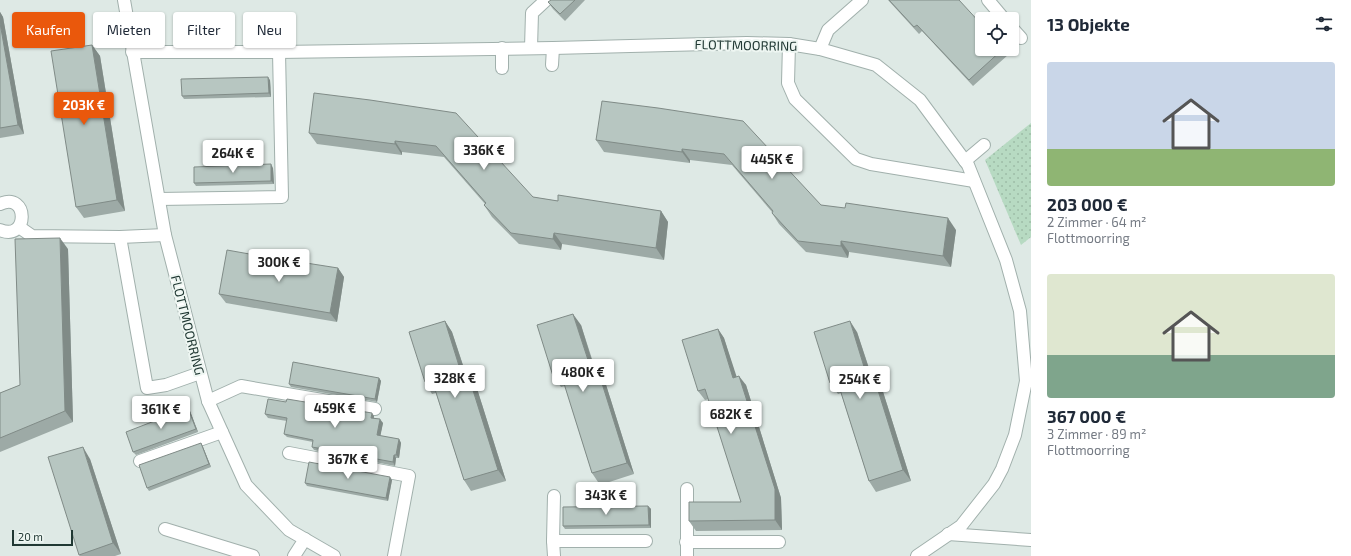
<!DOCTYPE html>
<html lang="de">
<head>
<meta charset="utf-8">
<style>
	body { margin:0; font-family:"Exo 2",sans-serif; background:#f6f6f7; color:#1f2937; height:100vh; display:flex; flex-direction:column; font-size:15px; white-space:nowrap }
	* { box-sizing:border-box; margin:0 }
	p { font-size:13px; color:#747a83 }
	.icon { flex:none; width:22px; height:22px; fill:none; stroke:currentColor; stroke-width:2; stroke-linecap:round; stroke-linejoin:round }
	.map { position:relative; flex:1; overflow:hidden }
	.panel { display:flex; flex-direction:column; background:#fff; width:320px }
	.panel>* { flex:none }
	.banner { position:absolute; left:12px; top:12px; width:380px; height:36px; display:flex; gap:8px }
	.tools { position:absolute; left:975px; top:12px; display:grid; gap:8px }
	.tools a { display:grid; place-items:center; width:44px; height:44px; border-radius:4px; background:#fff; box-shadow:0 1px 3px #0004; font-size:20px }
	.scale { position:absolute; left:12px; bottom:10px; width:61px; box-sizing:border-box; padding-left:4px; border:2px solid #203833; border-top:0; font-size:11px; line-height:14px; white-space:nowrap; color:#203833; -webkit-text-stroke:3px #eef6f2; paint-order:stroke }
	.price { position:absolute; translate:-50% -34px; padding:0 9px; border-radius:4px; background:#fff; color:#222; font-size:13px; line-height:26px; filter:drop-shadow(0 1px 2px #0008) }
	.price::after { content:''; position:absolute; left:50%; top:24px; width:12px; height:9px; margin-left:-6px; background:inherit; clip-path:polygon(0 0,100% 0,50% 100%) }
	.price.on { background:#ea580c; color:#fff }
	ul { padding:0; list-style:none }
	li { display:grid; align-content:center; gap:8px; height:212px; padding:0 16px }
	li span { display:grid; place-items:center; height:124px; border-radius:4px; color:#555 }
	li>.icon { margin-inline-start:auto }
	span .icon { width:72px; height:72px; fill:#fffc; stroke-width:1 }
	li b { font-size:17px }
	h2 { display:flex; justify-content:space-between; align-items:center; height:48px; padding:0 16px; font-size:17px }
	.tag { padding:0 14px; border-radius:4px; background:#fff; box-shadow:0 1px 3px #0004; font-size:14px; line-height:36px }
	.tag.on { background:#ea580c; color:#fff }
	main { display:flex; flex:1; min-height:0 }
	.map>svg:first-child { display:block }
</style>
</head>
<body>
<main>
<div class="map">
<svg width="1031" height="556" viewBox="0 0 1031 556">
	<defs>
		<pattern id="park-dots" width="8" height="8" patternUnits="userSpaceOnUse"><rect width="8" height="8" fill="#b7dac2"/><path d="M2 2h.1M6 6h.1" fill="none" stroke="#9dbca7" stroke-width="1.8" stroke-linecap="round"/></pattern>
	</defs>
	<rect width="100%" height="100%" fill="#dee9e5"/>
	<!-- park -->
	<polygon fill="url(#park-dots)" points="1031,123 1031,237 1021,245 985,160"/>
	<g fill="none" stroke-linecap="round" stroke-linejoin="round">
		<defs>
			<g id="minor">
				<polyline points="124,0 165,235 208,401 246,485 289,530 334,556"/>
				<polyline points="988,0 1004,19"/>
				<polyline points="1012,28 1021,38"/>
				<polyline points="789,44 788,83 795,99 856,159 871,164 974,181"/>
				<polyline points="531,48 532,13 546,0"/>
				<polyline points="820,49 828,30 862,0"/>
				<polyline points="132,52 279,52 553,48 747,43 789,44 820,49 876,65 920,100 968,165 1006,260 1020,311 1026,381 1015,435 1002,469 994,484 961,526 917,556"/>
				<polyline points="552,65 553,48"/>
				<polyline points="502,68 502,48"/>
				<polyline points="965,161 984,145"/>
				<polyline points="159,199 282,197 279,52"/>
				<path d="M0 204C29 191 29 242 0 230"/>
				<polyline points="19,227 32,236 120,237 165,235"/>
				<polyline points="120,237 147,388 166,385 200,373"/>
				<polyline points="208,401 241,386 375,409"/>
				<polyline points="289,453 409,476 394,556"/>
				<polyline points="140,461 222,432"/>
				<polyline points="554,496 553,541 554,556"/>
				<polyline points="165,529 253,556"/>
				<polyline points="948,534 1031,540"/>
				<polyline points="553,541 646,541"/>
				<polyline points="686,542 779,542"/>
				<polyline points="294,556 305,539"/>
				<polyline points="687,556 687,489"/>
			</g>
		</defs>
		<!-- minor casing -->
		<use href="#minor" stroke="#a1b0ac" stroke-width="14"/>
		<!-- minor -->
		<use href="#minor" stroke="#fff" stroke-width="12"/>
	</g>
	<!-- wall -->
	<g fill="#9daaa6">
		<polygon points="551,0 585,0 565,21 553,9 548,2"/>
		<polygon points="888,0 959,0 982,49 1004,49 1008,55 973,86 922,31 919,34"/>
		<polygon points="0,12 3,17 24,134 0,138"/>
		<polygon points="92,45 100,56 125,211 84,218 76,207"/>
		<polygon points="270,80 271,97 184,99 182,96"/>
		<polygon points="370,100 533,197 558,201 661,211 668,222 664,260 562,244 561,250 519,244 492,217 484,205 485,204 444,157 402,152 402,155 317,144 309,133"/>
		<polygon points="658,108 821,205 956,230 951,267 849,252 848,258 806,252 779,224 772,213 772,212 732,165 690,160 690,163 604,152 596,140"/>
		<polygon points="273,168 274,184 196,186 194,183"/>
		<polygon points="68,249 73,422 0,452 0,393 20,385"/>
		<polygon points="262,264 261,268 285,272 338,268 344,277 337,322 226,303 219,294"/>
		<polygon points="445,321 452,332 464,368 474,379 506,481 471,491 464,480 436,393 432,394 425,382"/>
		<polygon points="581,325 593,362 602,372 634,474 600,485 592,473 565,386 561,387 553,376"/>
		<polygon points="718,329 724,338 736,377 746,385 781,498 782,530 696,531 689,521 741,502 709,399 705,400 698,391"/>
		<polygon points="857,332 869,368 879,379 911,481 876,492 869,481 841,393 838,394 830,383"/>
		<polygon points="379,378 381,381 377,402 291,387 289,384"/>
		<polygon points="286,402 374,416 374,418 383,423 380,436 399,439 401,443 399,458 396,458 395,466 314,450 312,447 313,442 287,437 284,434 287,421 268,418 265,414"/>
		<polygon points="190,411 198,432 136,455 133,452"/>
		<polygon points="201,443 203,447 211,467 149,491 147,488"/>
		<polygon points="90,459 121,554 115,556 80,556 79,555"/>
		<polygon points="392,480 388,501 307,486 305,483"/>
		<polygon points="648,506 651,509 651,528 565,529 563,526"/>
	</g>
	<!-- shaded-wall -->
	<g fill="#808b87">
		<polygon points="0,12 3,17 24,134 18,125 0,23"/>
		<polygon points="92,45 100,56 125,211 117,200"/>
		<polygon points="268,77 270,80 271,97 269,93"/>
		<polygon points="395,141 402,152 402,155 395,144"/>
		<polygon points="682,149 690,160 690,163 682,152"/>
		<polygon points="271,164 273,168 274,184 271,181"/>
		<polygon points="661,211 668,222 664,260 656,248"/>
		<polygon points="948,218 956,230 951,267 943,256"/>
		<polygon points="554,233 562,244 561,250 553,239"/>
		<polygon points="60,238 68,249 73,422 65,411"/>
		<polygon points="841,241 849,252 848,258 841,246"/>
		<polygon points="255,255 262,264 260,276 254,267"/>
		<polygon points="338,268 344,277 337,322 330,313"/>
		<polygon points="573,314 581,325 596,374 589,363"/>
		<polygon points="445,321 452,332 468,381 460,369"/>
		<polygon points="850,321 857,332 873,381 865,370"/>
		<polygon points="718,329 724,338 740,387 733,378"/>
		<polygon points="595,361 602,372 634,474 627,463"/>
		<polygon points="466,368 474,379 506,481 498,470"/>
		<polygon points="871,368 879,379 911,481 903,470"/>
		<polygon points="739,376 746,385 781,498 782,530 775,520"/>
		<polygon points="379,378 381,381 377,402 375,399"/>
		<polygon points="188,408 190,411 198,432 196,429"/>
		<polygon points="372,413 374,416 373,421 371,418"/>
		<polygon points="380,419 383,423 380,438 377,435"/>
		<polygon points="399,439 401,443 399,458 396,455"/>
		<polygon points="201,443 203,447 211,467 209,464"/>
		<polygon points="83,447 90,459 121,554 113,543"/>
		<polygon points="394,455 396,458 395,466 393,462"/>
		<polygon points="390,477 392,480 388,501 386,498"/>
		<polygon points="648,506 651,509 651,528 649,525"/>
	</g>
	<!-- building -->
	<g fill="#b7c6c1" stroke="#808b87">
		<polygon points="551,0 575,0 560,14 548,2"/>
		<polygon points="889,0 959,0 982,25 982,49 1003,49 969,80 917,25 914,27"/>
		<polygon points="0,23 18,125 0,128"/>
		<polygon points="92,45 117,200 76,207 51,51"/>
		<polygon points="268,77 269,93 182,96 181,79"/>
		<polygon points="314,93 370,100 456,113 533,197 558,201 558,195 661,211 656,248 554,233 553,239 511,233 484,205 486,203 436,146 395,141 395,144 309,133"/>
		<polygon points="602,101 658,108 743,121 821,205 845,208 846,203 948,218 943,256 841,241 841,246 798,241 772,213 773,211 724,154 682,149 682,152 596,140"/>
		<polygon points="271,164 271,181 194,183 194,167"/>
		<polygon points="60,238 65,411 0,438 0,393 20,385 15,239"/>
		<polygon points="227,250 255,255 254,267 285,272 287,260 338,268 330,313 219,294"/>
		<polygon points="573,314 589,363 595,361 627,463 592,473 561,374 553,376 537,325"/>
		<polygon points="445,321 460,369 466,368 498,470 464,480 432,380 425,382 409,332"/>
		<polygon points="850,321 865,370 871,368 903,470 869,481 837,380 830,383 814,332"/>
		<polygon points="718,329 733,378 739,376 775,489 775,520 689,521 689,502 741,502 705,389 698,391 682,340"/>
		<polygon points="293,362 379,378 375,399 289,384"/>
		<polygon points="268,399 286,402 287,399 372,413 371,418 380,419 377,435 399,439 396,455 394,455 393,462 312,447 313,440 284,434 287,418 265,414"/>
		<polygon points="188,408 196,429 133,452 126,432"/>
		<polygon points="201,443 209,464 147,488 139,465"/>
		<polygon points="83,447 113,543 79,555 48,457"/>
		<polygon points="309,462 390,477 386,498 305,483"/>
		<polygon points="648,506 649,525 563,526 563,507"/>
	</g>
	<g text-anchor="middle" stroke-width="4" stroke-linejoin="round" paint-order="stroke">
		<!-- street labels -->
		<g font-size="13" fill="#203833" stroke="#eef6f2">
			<text transform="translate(746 45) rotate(1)" y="5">FLOTTMOORRING</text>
			<text transform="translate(188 325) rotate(76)" y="5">FLOTTMOORRING</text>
		</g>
	</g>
</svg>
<div class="tools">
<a><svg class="icon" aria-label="locate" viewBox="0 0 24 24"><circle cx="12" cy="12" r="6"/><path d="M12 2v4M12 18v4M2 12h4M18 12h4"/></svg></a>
</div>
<div class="scale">20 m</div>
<b class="price on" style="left:84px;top:126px">203K €</b>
<b class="price" style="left:484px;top:171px">336K €</b>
<b class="price" style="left:233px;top:174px">264K €</b>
<b class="price" style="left:772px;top:180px">445K €</b>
<b class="price" style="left:279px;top:283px">300K €</b>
<b class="price" style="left:583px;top:393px">480K €</b>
<b class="price" style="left:455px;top:399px">328K €</b>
<b class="price" style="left:860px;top:400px">254K €</b>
<b class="price" style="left:335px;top:429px">459K €</b>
<b class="price" style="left:161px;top:430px">361K €</b>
<b class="price" style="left:731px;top:435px">682K €</b>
<b class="price" style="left:348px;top:480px">367K €</b>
<b class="price" style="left:606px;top:516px">343K €</b>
<div class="banner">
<a class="tag on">Kaufen</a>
<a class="tag">Mieten</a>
<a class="tag">Filter</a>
<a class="tag">Neu</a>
</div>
</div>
<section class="panel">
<h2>13 Objekte<svg class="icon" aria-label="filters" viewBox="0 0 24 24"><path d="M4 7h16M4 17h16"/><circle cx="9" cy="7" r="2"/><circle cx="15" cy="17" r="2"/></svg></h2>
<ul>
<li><span style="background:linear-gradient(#c9d6e8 70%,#8fb573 0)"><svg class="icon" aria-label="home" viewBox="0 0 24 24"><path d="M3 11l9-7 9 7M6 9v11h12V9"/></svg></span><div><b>203 000 €</b><p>2 Zimmer · 64 m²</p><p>Flottmoorring</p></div></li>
<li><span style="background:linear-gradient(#dfe7d0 65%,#7fa58c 0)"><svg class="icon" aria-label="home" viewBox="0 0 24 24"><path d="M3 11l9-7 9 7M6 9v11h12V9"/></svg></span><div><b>367 000 €</b><p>3 Zimmer · 89 m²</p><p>Flottmoorring</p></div></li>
</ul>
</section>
</main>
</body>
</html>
